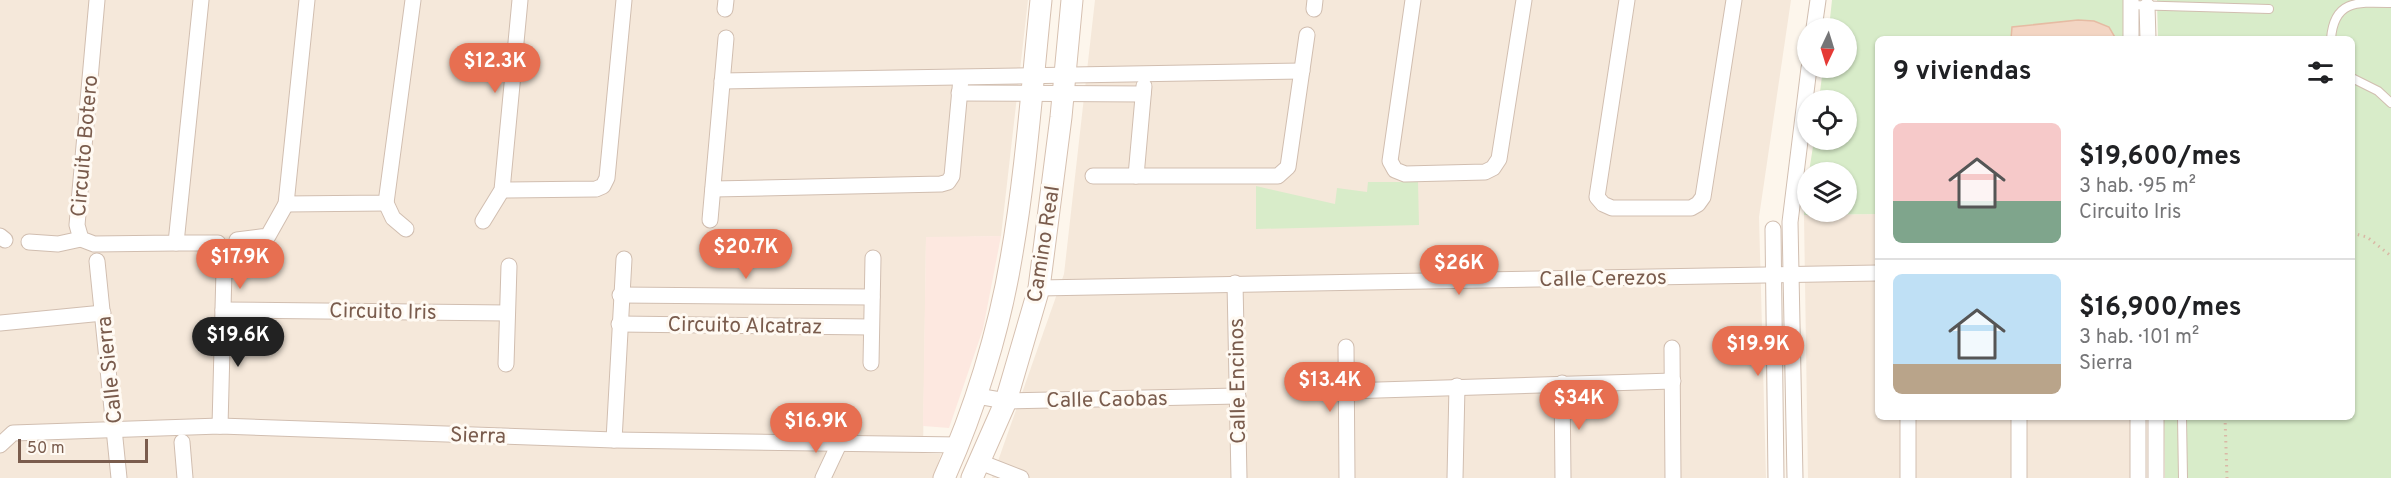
<!DOCTYPE html>
<html lang="es">
<head>
<meta charset="utf-8">
<style>
	body { margin:0; font-family:Overpass,sans-serif; background:#f2f2f2; color:#202124; height:100vh; display:flex; flex-direction:column; font-size:22px; white-space:nowrap }
	* { box-sizing:border-box; margin:0 }
	p { font-size:20px; color:#757577 }
	.icon { flex:none; width:33px; height:33px; fill:none; stroke:currentColor; stroke-width:2; stroke-linecap:round; stroke-linejoin:round }
	.map { position:relative; flex:1; overflow:hidden }
	.details { position:absolute; left:1875px; top:36px; width:480px; height:384px; display:flex; flex-direction:column; background:#fff; border-radius:9px; box-shadow:0 2px 4px #0004 }
	.details>* { flex:none }
	.needle { width:39px; rotate:184deg }
	.tools { position:absolute; left:1797px; top:18px; display:grid; gap:12px }
	.tools a { display:grid; place-items:center; width:60px; height:60px; border-radius:50%; background:#fff; box-shadow:0 2px 4px #0004; font-size:30px }
	.scale { position:absolute; left:18px; bottom:15px; width:130px; box-sizing:border-box; padding-left:6px; border:3px solid #7a5c4d; border-top:0; font-size:16px; line-height:21px; white-space:nowrap; color:#7a5c4d; -webkit-text-stroke:4px #fffaf3; paint-order:stroke }
	.price { position:absolute; translate:-50% -51px; padding:0 14px; border-radius:21px; background:#e76f51; color:#fff; font-size:20px; line-height:39px; filter:drop-shadow(0 2px 3px #0008) }
	.price::after { content:''; position:absolute; left:50%; top:36px; width:18px; height:14px; margin-left:-9px; background:inherit; clip-path:polygon(0 0,100% 0,50% 100%) }
	.price.current { background:#222; color:#fff }
	ul { padding:0; list-style:none }
	li { display:flex; align-items:center; gap:18px; height:150px; padding:0 18px }
	li+li { border-top:2px solid #e0e0e0 }
	li span { display:grid; place-items:center; flex:none; width:168px; height:120px; border-radius:9px; color:#555 }
	li>.icon { margin-inline-start:auto }
	span .icon { width:72px; height:72px; fill:#fffc; stroke-width:1 }
	li b { font-size:26px }
	h2 { display:flex; justify-content:space-between; align-items:center; height:72px; padding:0 18px; font-size:26px }
	.map>svg:first-child { display:block }
</style>
</head>
<body>
<div class="map">
<svg width="2391" height="478" viewBox="0 0 2391 478">
	<rect width="100%" height="100%" fill="#fdf6ec"/>
	<!-- residential -->
	<g fill="#f5e8da">
		<polygon points="0,0 1028,0 1001,236 926,238 923,453 941,454 933,478 0,478"/>
		<polygon points="1095,0 1791,0 1759,217 1766,478 992,478 1064,274"/>
		<polygon points="1878,214 1878,417 2130,417 2131,478 1808,478 1804,215"/>
	</g>
	<!-- commercial -->
	<polygon fill="#fde8e0" points="1001,236 983,329 949,428 923,426 926,237"/>
	<!-- green -->
	<g fill="#d8ecc9">
		<polygon points="1832,0 2124,0 2125,39 1878,39 1878,214 1804,215 1807,187 1808,212 1846,212 1846,172 1809,172 1814,140 1846,140 1846,100 1819,100 1823,68 1846,68 1846,28 1829,28"/>
		<polygon points="2157,0 2391,0 2391,478 2165,478 2164,417 2352,417 2352,39 2158,39"/>
		<polygon points="1368,182 1418,182 1419,225 1256,229 1256,186 1335,204 1337,188 1367,192"/>
	</g>
	<!-- building -->
	<polygon fill="#f3d5c3" stroke="#e6bba3" stroke-width="1.5" points="2078,20 2094,21 2109,27 2116,39 2011,39 2012,27"/>
	<g fill="none" stroke-linecap="round" stroke-linejoin="round">
		<defs>
			<g id="lane">
				<polyline points="2130,5 2269,9"/>
				<path d="M2331 39C2334 0 2357 2 2391 3"/>
				<polyline points="2352,78 2378,91 2391,103"/>
				<polyline points="2182,417 2183,478"/>
			</g>
			<g id="street">
				<polyline points="97,0 77,225 81,239 94,244 176,243 201,0"/>
				<polyline points="307,0 286,204 386,203 413,0"/>
				<polyline points="1413,0 1390,161 1395,170 1405,174 1485,172 1493,168 1499,159 1524,0"/>
				<polyline points="1627,0 1597,197 1603,204 1612,208 1691,208 1698,204 1703,197 1734,0"/>
				<polyline points="2131,0 2131,39"/>
				<polyline points="2147,6 2148,39"/>
				<polyline points="725,9 726,0"/>
				<polyline points="1314,9 1315,0"/>
				<polyline points="1814,28 1818,0"/>
				<polyline points="722,81 1302,71"/>
				<polyline points="959,93 1143,94"/>
				<polyline points="1093,176 1278,176 1288,167 1307,35"/>
				<polyline points="1136,176 1144,86"/>
				<polyline points="713,189 941,184 948,182 952,176 961,78"/>
				<polyline points="502,190 596,189 603,186 607,178 624,0"/>
				<polyline points="386,203 393,218 406,229"/>
				<polyline points="710,220 726,38"/>
				<polyline points="483,221 502,190 520,0"/>
				<polyline points="1773,229 1776,478"/>
				<polyline points="0,236 5,240"/>
				<polyline points="237,240 268,236 286,204"/>
				<polyline points="29,242 58,244 81,239"/>
				<polyline points="176,243 218,243"/>
				<polyline points="97,261 119,478"/>
				<polyline points="1235,283 1239,478"/>
				<polyline points="1039,288 1878,273"/>
				<polyline points="620,295 872,297"/>
				<polyline points="223,310 507,313"/>
				<polyline points="0,323 103,313"/>
				<polyline points="619,324 871,327"/>
				<polyline points="1346,347 1347,478"/>
				<polyline points="1672,348 1673,478"/>
				<polyline points="871,363 873,258"/>
				<polyline points="506,364 509,266"/>
				<polyline points="1562,383 1563,478"/>
				<polyline points="1346,391 1673,381"/>
				<polyline points="977,396 1006,401 1238,396"/>
				<polyline points="1908,417 1908,478"/>
				<polyline points="2138,417 2138,478"/>
				<polyline points="2156,417 2156,478"/>
				<polyline points="220,426 224,270"/>
				<polyline points="614,440 624,259"/>
				<polyline points="182,442 185,478"/>
				<polyline points="0,445 13,433 220,426 614,440 960,445"/>
				<polyline points="980,462 1021,478"/>
				<polyline points="823,478 839,444"/>
				<polyline points="1455,478 1457,386"/>
				<polyline points="1795,478 1790,222 1809,68"/>
				<polyline points="2019,478 2019,417"/>
			</g>
			<g id="secondary">
				<path d="M944 478C974 412 999 331 1011 259 1026 174 1032 86 1041 0"/>
				<polyline points="972,478 1006,401 1039,288 1061,117 1072,0"/>
			</g>
		</defs>
		<!-- lane casing -->
		<use href="#lane" stroke="#d1beb0" stroke-width="10"/>
		<!-- street casing -->
		<use href="#street" stroke="#d1beb0" stroke-width="17"/>
		<!-- secondary casing -->
		<use href="#secondary" stroke="#d6c0b0" stroke-width="23"/>
		<!-- path -->
		<g stroke="#d9b8a5" stroke-width="3" stroke-dasharray="1.5 4.5" stroke-linecap="butt">
			<polyline points="2352,233 2367,237 2391,256"/>
			<polyline points="2225,417 2227,478"/>
		</g>
		<!-- lane -->
		<use href="#lane" stroke="#fff" stroke-width="8"/>
		<!-- street -->
		<use href="#street" stroke="#fff" stroke-width="15"/>
		<!-- secondary -->
		<use href="#secondary" stroke="#fff" stroke-width="21"/>
	</g>
	<g text-anchor="middle" stroke-width="6" stroke-linejoin="round" paint-order="stroke">
		<!-- street labels -->
		<g font-size="21" fill="#7a5c4d" stroke="#fffaf3">
			<text transform="translate(84 146) rotate(-85)" y="7">Circuito Botero</text>
			<text transform="translate(1043 244) rotate(-81)" y="7">Camino Real</text>
			<text transform="translate(1603 278) rotate(-1)" y="7">Calle Cerezos</text>
			<text transform="translate(383 311) rotate(1)" y="7">Circuito Iris</text>
			<text transform="translate(745 325) rotate(1)" y="7">Circuito Alcatraz</text>
			<text transform="translate(109 370) rotate(-96)" y="7">Calle Sierra</text>
			<text transform="translate(1237 381) rotate(-91)" y="7">Calle Encinos</text>
			<text transform="translate(1107 399) rotate(-1)" y="7">Calle Caobas</text>
			<text transform="translate(478 435) rotate(2)" y="7">Sierra</text>
		</g>
	</g>
</svg>
<div class="tools">
<a><svg class="needle" viewBox="-14 -14 28 28"><path d="M0-13l5 13h-10z" fill="#e53935"/><path d="M0 13l5-13h-10z" fill="#757577"/></svg></a>
<a><svg class="icon" aria-label="locate" viewBox="0 0 24 24"><circle cx="12" cy="12" r="6"/><path d="M12 2v4M12 18v4M2 12h4M18 12h4"/></svg></a>
<a><svg class="icon" aria-label="layers" viewBox="0 0 24 24"><path d="M12 4l9 5-9 5-9-5zM3 14l9 5 9-5"/></svg></a>
</div>
<div class="scale">50 m</div>
<b class="price" style="left:495px;top:94px">$12.3K</b>
<b class="price" style="left:746px;top:280px">$20.7K</b>
<b class="price" style="left:240px;top:290px">$17.9K</b>
<b class="price" style="left:1459px;top:296px">$26K</b>
<b class="price current" style="left:238px;top:368px">$19.6K</b>
<b class="price" style="left:1758px;top:377px">$19.9K</b>
<b class="price" style="left:1330px;top:413px">$13.4K</b>
<b class="price" style="left:1579px;top:431px">$34K</b>
<b class="price" style="left:816px;top:454px">$16.9K</b>
<section class="details">
<h2>9 viviendas<svg class="icon" aria-label="filters" viewBox="0 0 24 24"><path d="M4 7h16M4 17h16"/><circle cx="9" cy="7" r="2"/><circle cx="15" cy="17" r="2"/></svg></h2>
<ul>
<li><span style="background:linear-gradient(#f6c9c9 65%,#7fa58c 0)"><svg class="icon" aria-label="home" viewBox="0 0 24 24"><path d="M3 11l9-7 9 7M6 9v11h12V9"/></svg></span><div><b>$19,600/mes</b><p>3 hab. · 95 m²</p><p>Circuito Iris</p></div></li>
<li><span style="background:linear-gradient(#bfe0f5 75%,#b9a48a 0)"><svg class="icon" aria-label="home" viewBox="0 0 24 24"><path d="M3 11l9-7 9 7M6 9v11h12V9"/></svg></span><div><b>$16,900/mes</b><p>3 hab. · 101 m²</p><p>Sierra</p></div></li>
</ul>
</section>
</div>
</body>
</html>
